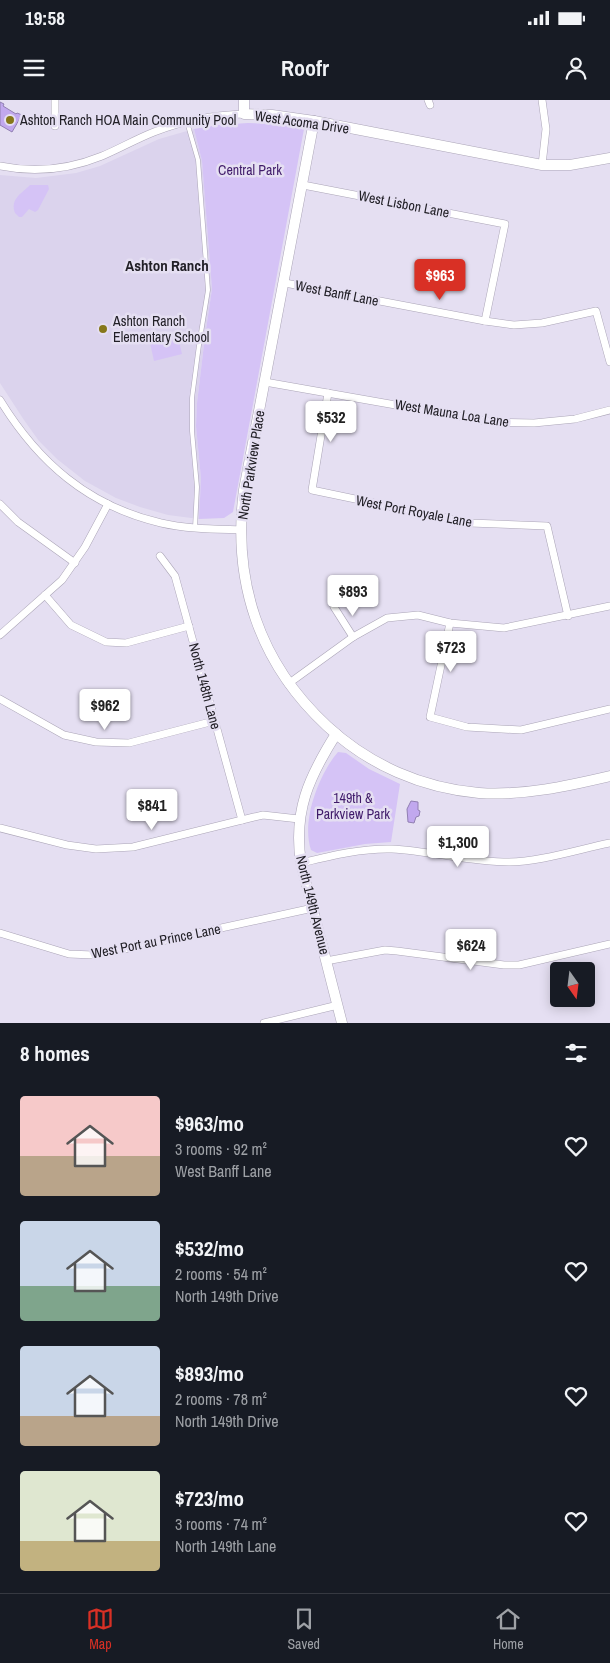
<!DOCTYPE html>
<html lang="en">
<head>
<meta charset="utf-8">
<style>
	body { margin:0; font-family:"Archivo Narrow",sans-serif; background:#20242c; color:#f1f3f6; height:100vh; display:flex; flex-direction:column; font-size:19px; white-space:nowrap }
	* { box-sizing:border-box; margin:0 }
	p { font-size:16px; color:#9ea1a6 }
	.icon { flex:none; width:28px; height:28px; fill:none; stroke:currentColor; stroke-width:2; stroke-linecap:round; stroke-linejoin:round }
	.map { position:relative; height:923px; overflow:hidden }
	.details { display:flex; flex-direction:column; background:#171b24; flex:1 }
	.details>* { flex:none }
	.needle { width:32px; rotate:166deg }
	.buttons { position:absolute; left:550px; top:862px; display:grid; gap:10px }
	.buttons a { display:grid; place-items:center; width:45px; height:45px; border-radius:5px; background:#171b24; box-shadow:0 2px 12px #0003; font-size:25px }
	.price { position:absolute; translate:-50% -42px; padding:0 11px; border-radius:5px; background:#fff; color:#222; font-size:16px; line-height:32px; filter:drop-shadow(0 1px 2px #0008) }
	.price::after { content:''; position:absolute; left:50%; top:30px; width:15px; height:11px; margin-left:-8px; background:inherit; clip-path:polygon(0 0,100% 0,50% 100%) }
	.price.on { background:#d93025; color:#fff }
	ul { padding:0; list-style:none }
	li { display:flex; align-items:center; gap:15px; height:125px; padding:0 20px }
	li span { display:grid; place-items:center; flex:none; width:140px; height:100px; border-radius:5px; color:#555 }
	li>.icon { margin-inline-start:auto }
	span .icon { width:60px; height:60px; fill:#fffc; stroke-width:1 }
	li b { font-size:21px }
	h2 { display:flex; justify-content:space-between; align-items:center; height:60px; padding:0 20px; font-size:21px }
	.status { display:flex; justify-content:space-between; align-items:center; height:35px; padding:0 25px; background:#171b24; direction:ltr }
	.status svg { height:14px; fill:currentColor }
	header { display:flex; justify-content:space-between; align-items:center; height:65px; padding:0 20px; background:#171b24; font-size:22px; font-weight:700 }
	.menu { display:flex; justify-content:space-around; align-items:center; height:70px; border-top:1px solid #363941; background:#171b24; font-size:14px; color:#9ea1a6 }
	.menu a { display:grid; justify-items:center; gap:2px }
	.menu .on { color:#d93025 }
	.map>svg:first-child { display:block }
</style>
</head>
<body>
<div class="status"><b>19:58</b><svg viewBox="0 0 49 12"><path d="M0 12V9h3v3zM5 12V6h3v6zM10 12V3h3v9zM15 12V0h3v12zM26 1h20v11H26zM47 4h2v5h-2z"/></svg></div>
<header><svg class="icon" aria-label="menu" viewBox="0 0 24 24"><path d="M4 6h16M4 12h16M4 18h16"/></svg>Roofr<svg class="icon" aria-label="person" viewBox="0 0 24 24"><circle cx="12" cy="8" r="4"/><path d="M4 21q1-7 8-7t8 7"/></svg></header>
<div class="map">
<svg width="610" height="923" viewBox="0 0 610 923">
	<rect width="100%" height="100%" fill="#e5dff2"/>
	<!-- built -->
	<polygon fill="#dbd3ed" points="194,29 202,61 212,189 205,236 197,303 196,326 201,379 199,419 168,415 140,407 116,398 85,381 57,359 39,341 24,320 0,283 0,75 36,78 76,73 100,66 159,39"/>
	<!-- green -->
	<g fill="#d5c3f6">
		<polygon points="248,23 278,24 304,29 233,412 224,418 199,419 201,379 196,326 197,303 205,236 212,189 202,61 194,29 218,25"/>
		<path d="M30 85H48L49 89 38 110 35 112 29 109 22 117H19L15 113C10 99 21 94 30 85Z"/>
		<polygon points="178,237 182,254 154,261 150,243"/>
		<path d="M338 652 346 653 369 669 400 684 391 742 365 744 317 753 311 750C301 721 319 674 338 652Z"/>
	</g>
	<!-- water -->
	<g fill="#c1a8ee" stroke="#917fb2">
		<polygon points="0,2 4,4 3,6 16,14 17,13 22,15 12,32 0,25"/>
		<polygon points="411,701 418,702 418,710 420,711 419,716 416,717 414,723 408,722 407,709"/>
	</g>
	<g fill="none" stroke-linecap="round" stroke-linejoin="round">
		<defs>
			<polyline id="lane" points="187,22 198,60 208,190 199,245 192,298 192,331 197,387 195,428"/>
			<g id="street">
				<polyline points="428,0 430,5"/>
				<polyline points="542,0 546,29 542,65"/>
				<polyline points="55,26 55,0"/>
				<path d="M0 66C34 73 70 69 102 56 119 49 136 39 154 32 182 21 213 15 244 14"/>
				<polyline points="303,85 505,124 485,221"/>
				<polyline points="285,183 485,221 514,225 542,223 596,211 610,262"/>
				<polyline points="265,282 492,322 534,323 575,319 610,310"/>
				<polyline points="328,293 312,390 470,423 547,426 568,516"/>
				<path d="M0 300C38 362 88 406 161 423 187 429 214 429 241 430"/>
				<polyline points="0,404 18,422 75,463"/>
				<polyline points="160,456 175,476 242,720"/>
				<polyline points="45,495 71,525 106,542 126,543 189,526"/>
				<polyline points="334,507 353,537"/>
				<polyline points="450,523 430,617 467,627 521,630 610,609"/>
				<polyline points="0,535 62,480 85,447 108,404"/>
				<polyline points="288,584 353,537 387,518 418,515 450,523 504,528 610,506"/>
				<polyline points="0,599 64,635 96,642 129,643 214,621"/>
				<polyline points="0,728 67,745 96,749 133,747 254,717 263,715 299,719"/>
				<path d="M301 763C330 756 362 748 392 749 431 751 470 762 509 762 539 762 580 749 610 743"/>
				<polyline points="0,833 69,854 93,855 111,852 313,808"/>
				<polyline points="326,861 385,850 397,851 504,865 519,865 610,844"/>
				<polyline points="264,923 338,905"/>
			</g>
			<g id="secondary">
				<polyline points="244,0 244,14 272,15 314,21 542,65 570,65 610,58"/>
				<path d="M314 21 244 390C232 481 259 563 327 626 369 665 422 688 479 693 524 696 567 686 610 676"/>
				<path d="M336 634C309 677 293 711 301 763L342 923"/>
			</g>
		</defs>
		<!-- lane casing -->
		<use href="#lane" stroke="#aba5b7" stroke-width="5"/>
		<!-- street casing -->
		<use href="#street" stroke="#aba5b7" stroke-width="8"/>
		<!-- secondary casing -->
		<use href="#secondary" stroke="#aba5b7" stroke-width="11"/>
		<!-- lane -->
		<use href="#lane" stroke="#fff" stroke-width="4"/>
		<!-- street -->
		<use href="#street" stroke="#fff" stroke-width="7"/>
		<!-- secondary -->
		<use href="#secondary" stroke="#fff" stroke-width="10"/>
	</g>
	<!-- markers -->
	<g fill="#86771a" stroke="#e5dff2" stroke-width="2">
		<circle cx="10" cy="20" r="5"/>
		<circle cx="103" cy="229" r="5"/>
	</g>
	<g text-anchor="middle" stroke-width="5" stroke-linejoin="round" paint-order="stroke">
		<!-- poi labels -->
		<g font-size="14" fill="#222027" stroke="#e5dff2" text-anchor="start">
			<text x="20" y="25">Ashton Ranch HOA Main Community Pool</text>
			<text x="113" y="226">Ashton Ranch<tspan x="113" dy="16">Elementary School</tspan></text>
		</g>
		<!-- street labels -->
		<g font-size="14" fill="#222027" stroke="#e5dff2">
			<text transform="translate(302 22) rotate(8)" y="5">West Acoma Drive</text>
			<text transform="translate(404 104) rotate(11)" y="5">West Lisbon Lane</text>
			<text transform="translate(337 193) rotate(11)" y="5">West Banff Lane</text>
			<text transform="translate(452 313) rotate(9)" y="5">West Mauna Loa Lane</text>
			<text transform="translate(251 365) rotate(-81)" y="5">North Parkview Place</text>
			<text transform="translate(414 411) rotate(11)" y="5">West Port Royale Lane</text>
			<text transform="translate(205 586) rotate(75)" y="5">North 148th Lane</text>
			<text transform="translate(313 805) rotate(76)" y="5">North 149th Avenue</text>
			<text transform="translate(156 841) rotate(-11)" y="5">West Port au Prince Lane</text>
		</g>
		<!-- park labels -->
		<g font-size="14" fill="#401b6a" stroke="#e5dff2">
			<text x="250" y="75">Central Park</text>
			<text x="353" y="703">149th &amp;<tspan x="353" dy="16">Parkview Park</tspan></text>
		</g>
		<!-- neighbourhood labels -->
		<g font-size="15" font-weight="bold" fill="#222027" stroke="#e5dff2">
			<text x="167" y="171">Ashton Ranch</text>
		</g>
	</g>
</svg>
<div class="buttons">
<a><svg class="needle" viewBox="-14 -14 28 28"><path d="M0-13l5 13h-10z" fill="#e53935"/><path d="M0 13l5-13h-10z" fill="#9ea1a6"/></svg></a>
</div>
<b class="price on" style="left:440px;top:201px">$963</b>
<b class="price" style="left:331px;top:343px">$532</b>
<b class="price" style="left:353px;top:517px">$893</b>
<b class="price" style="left:451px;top:573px">$723</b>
<b class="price" style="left:105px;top:631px">$962</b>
<b class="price" style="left:152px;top:731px">$841</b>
<b class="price" style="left:458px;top:768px">$1,300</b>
<b class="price" style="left:471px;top:871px">$624</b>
</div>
<section class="details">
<h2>8 homes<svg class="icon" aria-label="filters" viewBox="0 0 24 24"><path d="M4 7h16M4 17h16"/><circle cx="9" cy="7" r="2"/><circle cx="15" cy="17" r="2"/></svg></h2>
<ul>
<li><span style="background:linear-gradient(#f6c9c9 60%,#b9a48a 0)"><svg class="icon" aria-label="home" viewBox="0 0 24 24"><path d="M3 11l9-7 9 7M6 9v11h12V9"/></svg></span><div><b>$963/mo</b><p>3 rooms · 92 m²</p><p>West Banff Lane</p></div><svg class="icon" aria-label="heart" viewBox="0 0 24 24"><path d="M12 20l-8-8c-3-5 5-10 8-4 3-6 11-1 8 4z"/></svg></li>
<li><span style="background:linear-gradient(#c9d6e8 65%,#7fa58c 0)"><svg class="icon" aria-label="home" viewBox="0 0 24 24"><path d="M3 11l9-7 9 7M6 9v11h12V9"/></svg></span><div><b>$532/mo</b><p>2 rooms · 54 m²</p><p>North 149th Drive</p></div><svg class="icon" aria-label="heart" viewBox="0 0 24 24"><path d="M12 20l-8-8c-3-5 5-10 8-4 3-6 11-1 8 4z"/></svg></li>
<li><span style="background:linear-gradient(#c9d6e8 70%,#b9a48a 0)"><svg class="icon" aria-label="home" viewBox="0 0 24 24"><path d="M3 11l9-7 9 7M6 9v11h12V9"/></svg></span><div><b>$893/mo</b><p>2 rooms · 78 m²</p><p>North 149th Drive</p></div><svg class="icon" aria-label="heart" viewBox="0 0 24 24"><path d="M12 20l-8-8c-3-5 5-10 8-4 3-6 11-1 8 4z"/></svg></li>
<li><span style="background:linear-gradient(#dfe7d0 70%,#c2b280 0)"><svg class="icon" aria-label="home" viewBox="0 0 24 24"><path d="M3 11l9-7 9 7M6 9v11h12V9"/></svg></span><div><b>$723/mo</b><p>3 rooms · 74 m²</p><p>North 149th Lane</p></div><svg class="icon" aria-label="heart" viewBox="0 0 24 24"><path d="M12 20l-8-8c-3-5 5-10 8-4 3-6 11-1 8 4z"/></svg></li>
</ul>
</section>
<nav class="menu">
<a class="on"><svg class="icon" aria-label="map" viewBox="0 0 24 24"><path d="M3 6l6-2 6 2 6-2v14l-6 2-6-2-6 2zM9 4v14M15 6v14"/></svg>Map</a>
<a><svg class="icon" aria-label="saved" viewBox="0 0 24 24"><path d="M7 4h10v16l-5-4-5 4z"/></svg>Saved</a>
<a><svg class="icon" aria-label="home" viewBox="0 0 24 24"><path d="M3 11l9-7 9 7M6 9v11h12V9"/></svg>Home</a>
</nav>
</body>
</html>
